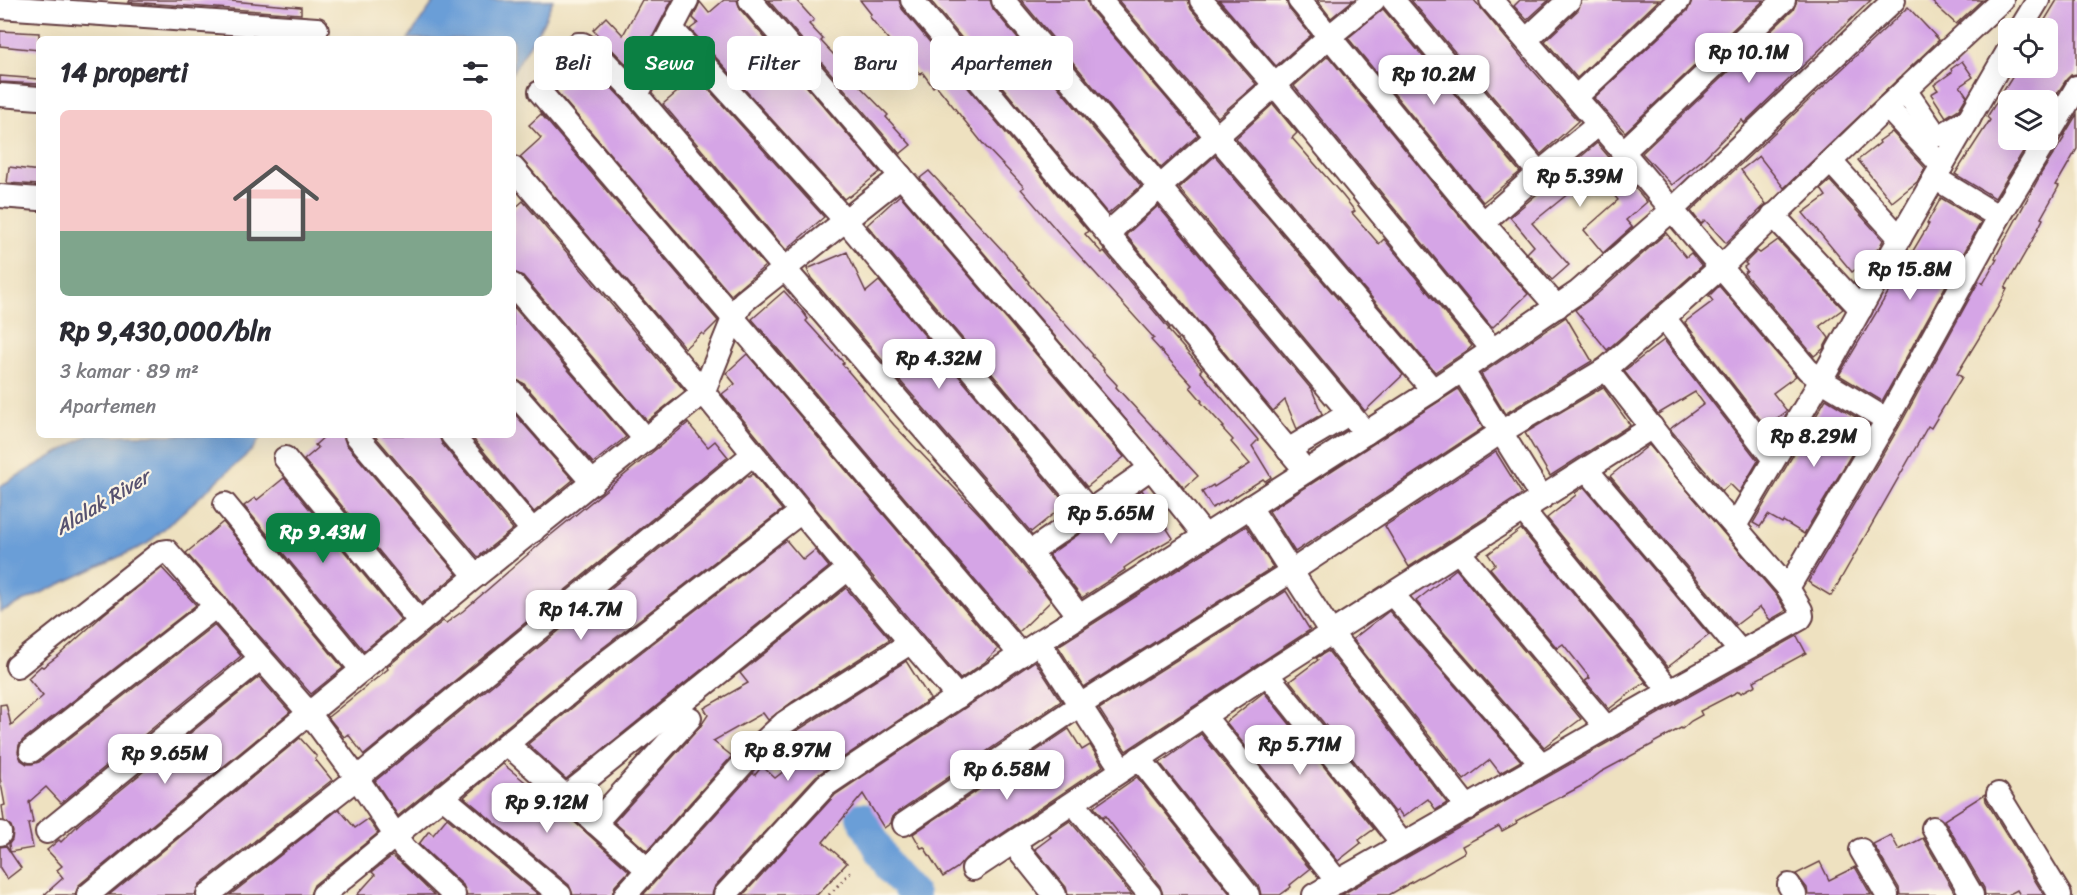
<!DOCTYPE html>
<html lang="id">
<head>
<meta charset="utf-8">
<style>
	body { margin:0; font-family:Sriracha,sans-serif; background:#f7f7f7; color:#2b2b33; height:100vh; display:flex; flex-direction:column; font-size:22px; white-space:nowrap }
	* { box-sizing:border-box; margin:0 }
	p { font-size:20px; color:#7c7c81 }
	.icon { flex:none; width:33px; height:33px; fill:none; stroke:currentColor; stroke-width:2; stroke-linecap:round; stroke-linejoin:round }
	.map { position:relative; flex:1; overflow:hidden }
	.sheet { position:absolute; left:36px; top:36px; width:480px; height:402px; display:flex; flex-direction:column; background:#fff; border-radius:9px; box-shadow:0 6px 24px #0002 }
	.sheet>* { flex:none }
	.banner { position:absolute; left:534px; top:36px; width:570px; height:54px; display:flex; gap:12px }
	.tools { position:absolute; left:1998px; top:18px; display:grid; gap:12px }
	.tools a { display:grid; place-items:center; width:60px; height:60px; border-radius:9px; background:#fff; box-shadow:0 6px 24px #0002; font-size:30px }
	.price { position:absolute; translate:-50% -51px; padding:0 14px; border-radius:12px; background:#fff; color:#222; font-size:20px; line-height:39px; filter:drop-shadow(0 2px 3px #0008) }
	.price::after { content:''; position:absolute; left:50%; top:36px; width:18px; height:14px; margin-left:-9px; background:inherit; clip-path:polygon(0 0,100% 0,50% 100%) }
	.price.active { background:#0b8043; color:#fff }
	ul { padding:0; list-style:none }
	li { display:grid; align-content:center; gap:12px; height:318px; padding:0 24px }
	li span { display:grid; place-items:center; height:186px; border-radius:9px; color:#555 }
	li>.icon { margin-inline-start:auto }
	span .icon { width:108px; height:108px; fill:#fffc; stroke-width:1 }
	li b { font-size:26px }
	h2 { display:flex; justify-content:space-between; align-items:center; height:72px; padding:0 24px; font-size:26px }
	.tag { padding:0 21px; border-radius:9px; background:#fff; box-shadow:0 6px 24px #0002; font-size:21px; line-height:54px }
	.tag.active { background:#0b8043; color:#fff }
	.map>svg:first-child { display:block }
</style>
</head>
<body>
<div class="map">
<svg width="2077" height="895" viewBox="0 0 2077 895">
	<rect width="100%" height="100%" fill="#fcf5e5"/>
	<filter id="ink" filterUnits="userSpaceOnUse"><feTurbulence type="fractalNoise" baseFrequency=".0167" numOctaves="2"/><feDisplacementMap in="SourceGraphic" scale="12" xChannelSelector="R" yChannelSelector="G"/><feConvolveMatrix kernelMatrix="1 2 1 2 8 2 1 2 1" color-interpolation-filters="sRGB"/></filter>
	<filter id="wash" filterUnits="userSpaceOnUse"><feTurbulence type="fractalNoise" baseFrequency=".008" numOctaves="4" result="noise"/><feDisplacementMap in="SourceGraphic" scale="24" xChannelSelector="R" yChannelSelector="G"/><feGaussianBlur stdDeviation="1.35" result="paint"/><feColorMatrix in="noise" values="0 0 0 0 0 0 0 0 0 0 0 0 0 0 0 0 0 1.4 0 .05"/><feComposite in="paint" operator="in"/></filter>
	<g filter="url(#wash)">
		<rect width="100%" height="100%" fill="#eee1c0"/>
		<!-- water -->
		<g fill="#6b9ed7" stroke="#5a5e81" stroke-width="1.5">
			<polygon points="435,0 553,0 543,23 513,72 513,39 408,39"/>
			<polygon points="89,435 262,435 252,450 147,544 0,612 0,486"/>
		</g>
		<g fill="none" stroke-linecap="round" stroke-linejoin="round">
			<!-- river -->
			<polyline stroke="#6b9ed7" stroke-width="30" points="861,817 890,869 914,895"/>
		</g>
		<g id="blocks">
			<!-- building -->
			<g fill="#d5a5e6">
				<polygon points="130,0 219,0 301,7 301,14 129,2"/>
				<polygon points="642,0 672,0 634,72 593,30 606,17 623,35"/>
				<polygon points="724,0 737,0 740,9 880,172 849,197 848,196 844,199 690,29 698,23 693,18 700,2 709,13"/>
				<polygon points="768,0 796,0 814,20 809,24 823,39 821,41 847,69 845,71 888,115 886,117 911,145 900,154"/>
				<polygon points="860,0 899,0 902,9 1088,231 1085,234 1102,253 1104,251 1169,329 1168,330 1202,369 1200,371 1212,386 1258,440 1252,446 1271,477 1265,481 1263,479 1228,501 1227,500 1212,508 1202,492 1213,485 1214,487 1250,464 1231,442 1233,440 1222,428 1224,427 1201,402 1202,401 1190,387 1192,385 1151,340 1154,338 1059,233 1021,189 1024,187 984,145 936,85 933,87 922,72 920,74 892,44 869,16 871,14"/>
				<polygon points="930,0 990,0 993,9 1141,186 1108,214"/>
				<polygon points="1021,0 1087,0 1090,9 1198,135 1161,168"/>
				<polygon points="1118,0 1188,0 1191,9 1256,84 1218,117"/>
				<polygon points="1219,0 1286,0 1289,9 1311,35 1276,66"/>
				<polygon points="1317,0 1353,0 1331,18"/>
				<polygon points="1411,0 1474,0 1530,67 1578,121 1541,154"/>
				<polygon points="1520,0 1549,0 1527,20 1514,6"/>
				<polygon points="1582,0 1659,0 1577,78 1545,41 1578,10"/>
				<polygon points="1692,0 1764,0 1625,132 1594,98 1688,10"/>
				<polygon points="1797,0 1871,0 1744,123 1742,120 1702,160 1672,185 1642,153 1793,10"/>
				<polygon points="1930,0 1982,0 1956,24"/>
				<polygon points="2057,0 2077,0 2077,74 2071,75 2066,80 2053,100 2008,100 2008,140 2030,140 1995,198 1955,174 1990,120 1987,117 2018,68 2048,68 2048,28 2040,28"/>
				<polygon points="1908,7 1939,40 1784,188 1759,156 1741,170 1766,204 1726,243 1705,220 1701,224 1691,211"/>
				<polygon points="1383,9 1520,172 1483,202 1348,38"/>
				<polygon points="0,31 39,33 39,50 0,46"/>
				<polygon points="1328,56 1473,232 1528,294 1492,328 1294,86"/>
				<polygon points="681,59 824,217 786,250 663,104 682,88 667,72"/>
				<polygon points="1962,61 1973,77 1960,86 1967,96 1959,109 1946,117 1931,94 1938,90 1934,85 1952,72 1951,69"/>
				<polygon points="587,62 627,104 765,266 731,295 556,91 564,84 558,78 568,70 573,76"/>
				<polygon points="0,76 39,79 39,84 0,82"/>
				<polygon points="1273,104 1297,133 1292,138 1343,196 1355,211 1352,213 1379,244 1384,239 1472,346 1468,350 1435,372 1236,138"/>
				<polygon points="541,114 718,321 704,335 702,333 685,348 520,157 541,138 529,125"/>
				<polygon points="2077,114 2077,149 2056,185 2059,186 2041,218 2043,219 2032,241 2005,288 2007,289 1998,307 1957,374 1962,377 1931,428 1928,426 1831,596 1808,582 1899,427 1979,281 1983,284 1997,259 1995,258 2042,172 2064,138 2063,137"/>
				<polygon points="1892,132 1925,168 1917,182 1892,202 1858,160 1880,143 1879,141"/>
				<polygon points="1597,143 1647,202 1626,220 1632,227 1603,253 1584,230 1618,200 1595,172 1532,223 1569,265 1552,280 1527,253 1534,246 1510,217"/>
				<polygon points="1215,156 1403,375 1365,411 1179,188"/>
				<polygon points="9,167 39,171 39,185 7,183"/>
				<polygon points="929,171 1004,252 1029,282 1028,283 1093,355 1092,356 1104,369 1103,370 1117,385 1116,387 1198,476 1184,488 920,178"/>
				<polygon points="1830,181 1883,240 1879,248 1868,256 1870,259 1852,272 1803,213 1826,196 1821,189"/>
				<polygon points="900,195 1124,457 1087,487 867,225"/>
				<polygon points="1941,198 1981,222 1882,401 1839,375 1929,224 1927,223"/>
				<polygon points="523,201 685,391 647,421 523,276 513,272 513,210"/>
				<polygon points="1158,206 1312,390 1322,414 1297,429 1285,400 1273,411 1126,235"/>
				<polygon points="1666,233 1686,257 1691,253 1702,266 1607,350 1575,310 1596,295"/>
				<polygon points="1778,240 1843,309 1820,326 1829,338 1823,349 1814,356 1744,273 1747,271 1744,267 1747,265 1745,263 1757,251 1760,253"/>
				<polygon points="847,252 866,292 879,281 1066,504 1031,532 811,278 807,269"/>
				<polygon points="1719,286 1796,376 1773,393 1787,411 1766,427 1686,324 1685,322 1713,301 1709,296"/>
				<polygon points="784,291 803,312 808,319 806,321 844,363 842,364 894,425 984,519 1021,563 1051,601 1019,632 752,319"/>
				<polygon points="513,306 626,437 593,463 523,383 513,379"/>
				<polygon points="1566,317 1592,361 1505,414 1481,374"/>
				<polygon points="1664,340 1758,461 1739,493 1730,484 1722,491 1670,429 1704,404 1695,392 1658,414 1624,371"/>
				<polygon points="747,354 998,649 985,662 960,679 840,538 722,394 735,384 726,373"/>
				<polygon points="1603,387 1630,425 1550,476 1525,433"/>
				<polygon points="1458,389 1483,428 1295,552 1269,511"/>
				<polygon points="1826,399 1869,425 1804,534 1783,521 1782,523 1768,515 1760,527 1753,523"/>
				<polygon points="513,412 573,480 534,512 470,435 513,435"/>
				<polygon points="688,423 708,447 715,441 728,457 364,755 348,734 344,737 328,717 388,669 387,667 443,621 446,623 463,611 541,543"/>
				<polygon points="326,435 343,435 346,444 457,574 422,603 304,460 318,448 315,445"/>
				<polygon points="374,435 439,435 442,444 513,529 478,557"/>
				<polygon points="1649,445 1777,596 1786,610 1784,612 1770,620 1760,607 1736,625 1610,476"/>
				<polygon points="1496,452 1522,494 1409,567 1385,526"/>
				<polygon points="753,474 782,510 600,650 398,816 375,781 748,476 749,477"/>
				<polygon points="284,478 401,620 364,651 244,506 255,498 257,500"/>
				<polygon points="1584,487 1709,635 1668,667 1547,518 1576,495 1575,493"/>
				<polygon points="1142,490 1173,538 1139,558 1124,568 1125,570 1082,598 1049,555"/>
				<polygon points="223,522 343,668 311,694 186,553"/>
				<polygon points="1246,526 1273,567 1084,687 1058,646"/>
				<polygon points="1521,529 1650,687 1645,682 1609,709 1585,681 1590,678 1563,644 1557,648 1490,568 1495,564 1488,554"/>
				<polygon points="786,540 803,560 815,550 829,567 566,779 531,747 528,744 617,671"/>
				<polygon points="162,568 196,605 23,740 19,745 18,752 21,760 27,764 32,764 39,762 214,625 241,656 61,803 46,787 29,802 33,823 28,824 33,848 10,852 9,844 12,840 13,832 11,826 4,821 2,806 5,805 0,778 0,705 6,704 11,725 43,696 28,678 41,666 43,667 59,655 104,614"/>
				<polygon points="1456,569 1581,719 1544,747 1416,601"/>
				<polygon points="846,588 890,639 792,702 768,720 763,713 713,741 732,756 647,851 614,822 700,727 708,715 704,708 748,683 740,673"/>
				<polygon points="1286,591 1310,630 1126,751 1099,709"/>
				<polygon points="1389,611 1521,761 1500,773 1490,760 1464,780 1353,639"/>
				<polygon points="1797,636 1806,653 1754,681 1756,685 1741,693 1739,691 1700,711 1702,715 1691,721 1682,729 1681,728 1653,743 1653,744 1601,772 1585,784 1516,821 1517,823 1502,831 1499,826 1462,846 1465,852 1389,895 1341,895 1677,703"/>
				<polygon points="1328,651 1447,803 1436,810 1428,799 1403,817 1398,810 1395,812 1290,681 1318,660 1316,658"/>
				<polygon points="906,661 930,699 816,776 715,886 712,895 643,895 753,773 755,775 762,766 775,778 808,752 795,732"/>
				<polygon points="1035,661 1061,701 896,813 892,818 891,823 884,828 863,794 823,842 847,863 817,895 743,895 835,795"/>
				<polygon points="259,677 290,712 79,885 75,895 44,895 63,878 57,870 62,866 47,850 59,840 61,842 79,824"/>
				<polygon points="1264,692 1374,829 1359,840 1361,843 1338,861 1226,722"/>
				<polygon points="1069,729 1082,750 1090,745 1103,766 966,858 957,868 943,877 924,847 921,848 913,834"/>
				<polygon points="1201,734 1310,869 1290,885 1291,887 1280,895 1261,895 1259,887 1160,763"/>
				<polygon points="300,738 317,757 315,759 332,780 200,884 195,895 109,895"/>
				<polygon points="503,764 570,818 629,871 615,886 612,895 573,895 569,885 464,797"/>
				<polygon points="1137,777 1231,895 1163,895 1160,886 1131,849 1105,816 1103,818 1094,807"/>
				<polygon points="1985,794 1986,801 2044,895 2020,895 2017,890 2008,895 1985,895 1984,888 1944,820"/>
				<polygon points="339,809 355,828 368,819 378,833 314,885 310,895 230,895"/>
				<polygon points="447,818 539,895 467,895 463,885 419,844 429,831 433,835"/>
				<polygon points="1070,821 1131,894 1132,895 1068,895 1066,887 1035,849 1051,837 1049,835"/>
				<polygon points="1891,835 1899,850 1923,838 1956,895 1900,895 1899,888 1873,844"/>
				<polygon points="6,846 21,868 7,879 0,868 0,847"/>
				<polygon points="392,856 400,862 434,895 357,895 375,875 372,872"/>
				<polygon points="1820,862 1829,880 1855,867 1871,895 1808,895 1807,888 1796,874"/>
			</g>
		</g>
	</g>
	<g filter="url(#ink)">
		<use href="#blocks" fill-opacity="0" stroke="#633c41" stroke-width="1.5"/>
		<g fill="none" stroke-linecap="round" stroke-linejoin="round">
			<defs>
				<g id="minor">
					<polyline points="750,0 1151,468 1205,536"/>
					<polyline points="912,0 1306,471"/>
					<polyline points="1003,0 1366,433"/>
					<polyline points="1100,0 1433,390"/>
					<polyline points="1201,0 1275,85 1492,349"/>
					<polyline points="1299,0 1483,223 1557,307"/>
					<polyline points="1393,0 1539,173"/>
					<polyline points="1491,0 1623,152 1808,370 1821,380 1887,420"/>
					<polyline points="0,7 317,29"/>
					<polyline points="2021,28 2038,0"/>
					<polyline points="672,29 845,220 1089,510"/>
					<polyline points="1526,40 1569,0"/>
					<polyline points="578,44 583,44 596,52 637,95 784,268 1030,552 1079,616"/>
					<polyline points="1905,90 1936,135 1942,135 1969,119"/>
					<path d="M540 92C700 280 861 466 1021 655"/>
					<polyline points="0,95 39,98"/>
					<polyline points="637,95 687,0"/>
					<polyline points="1576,97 1679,0"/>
					<polyline points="1887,107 1942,166"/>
					<polyline points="2048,136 2077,87"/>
					<polyline points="1623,152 1784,0"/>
					<polyline points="1831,162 1900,238"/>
					<path d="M513 168C577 243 642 317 704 393 787 496 871 598 958 697"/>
					<polyline points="1935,178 1999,217"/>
					<polyline points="0,196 39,199"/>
					<polyline points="1773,215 1861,309"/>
					<polyline points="1483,223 1539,173 1599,124"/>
					<polyline points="1108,233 1330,36 1374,0"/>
					<polyline points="513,285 646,440"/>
					<polyline points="1665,319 1773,458"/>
					<polyline points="1463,371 1542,498"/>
					<polyline points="513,392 593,483"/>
					<polyline points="356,435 476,576"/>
					<polyline points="452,435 533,531"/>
					<polyline points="1288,450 1350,413"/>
					<polyline points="285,458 420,622"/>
					<polyline points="1587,470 1740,651"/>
					<polyline points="225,504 362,670"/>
					<polyline points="1250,507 1332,634 1468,808"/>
					<polyline points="1523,510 1670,691"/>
					<polyline points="1735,526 1821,380 1900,238 2008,51"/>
					<polyline points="1030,552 1151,468"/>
					<polyline points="1459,552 1606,727"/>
					<polyline points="1788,588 1887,420 1999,217 2046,140"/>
					<polyline points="1393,595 1541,764"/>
					<polyline points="1039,642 1122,770"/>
					<polyline points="17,666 161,552 167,551 309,713 357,778 404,848 454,895"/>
					<polyline points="1267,674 1403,844"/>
					<polyline points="1204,716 1338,882"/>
					<polyline points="507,744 647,869"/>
					<polyline points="31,751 216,606"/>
					<polyline points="1139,758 1248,895"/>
					<polyline points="1998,794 2060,895"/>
					<polyline points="442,796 560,895"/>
					<polyline points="566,796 848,569"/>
					<polyline points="1074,804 1150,895"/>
					<polyline points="595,823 690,718"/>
					<polyline points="904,824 1080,705 1292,571 1501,432 1606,369 1721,267 1887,107 2002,0"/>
					<polyline points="1933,828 1972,895"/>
					<polyline points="47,832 261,658"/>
					<polyline points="0,833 0,834"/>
					<polyline points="1014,844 1055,895"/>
					<polyline points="1861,850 1887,895"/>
					<polyline points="973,869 1267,674 1652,427"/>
					<polyline points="1789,885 1795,895"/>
					<polyline points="88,895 476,576 703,393 733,319 743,302 901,176"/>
					<polyline points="208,895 357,778 752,455"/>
					<polyline points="323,895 609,660 801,512"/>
					<polyline points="625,895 761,744 784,723 799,713 910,643"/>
					<polyline points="725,895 826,785 1039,642 1433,390 1578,292 1672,210 1894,0"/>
					<polyline points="1314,895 1670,691 1800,619 1802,616 1801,610 1788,588 1678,461 1606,369"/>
				</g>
			</defs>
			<!-- minor casing -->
			<use href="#minor" stroke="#633c41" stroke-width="26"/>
			<!-- path -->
			<polyline stroke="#633c41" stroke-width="3" stroke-dasharray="1.5 4.5" stroke-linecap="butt" points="829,895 853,869"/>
			<!-- minor -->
			<use href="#minor" stroke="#fff" stroke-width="22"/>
		</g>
	</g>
	<g text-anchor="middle" stroke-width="4.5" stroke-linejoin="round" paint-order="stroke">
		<!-- water labels -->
		<g font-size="20" font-style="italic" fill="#575270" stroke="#fcf5e5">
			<text transform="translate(102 502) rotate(-31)" y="7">Alalak River</text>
		</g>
	</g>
</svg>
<div class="tools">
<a><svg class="icon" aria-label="locate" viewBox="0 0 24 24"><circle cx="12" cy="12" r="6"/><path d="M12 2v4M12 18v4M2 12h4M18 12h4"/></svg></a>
<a><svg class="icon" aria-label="layers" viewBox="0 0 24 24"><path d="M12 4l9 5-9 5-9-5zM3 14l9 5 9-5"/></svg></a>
</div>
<b class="price" style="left:1749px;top:84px">Rp 10.1M</b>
<b class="price" style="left:1434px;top:106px">Rp 10.2M</b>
<b class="price" style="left:1580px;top:208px">Rp 5.39M</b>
<b class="price" style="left:1910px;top:301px">Rp 15.8M</b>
<b class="price" style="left:939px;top:390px">Rp 4.32M</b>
<b class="price" style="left:1814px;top:468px">Rp 8.29M</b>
<b class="price" style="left:1111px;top:545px">Rp 5.65M</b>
<b class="price active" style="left:323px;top:564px">Rp 9.43M</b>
<b class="price" style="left:581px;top:641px">Rp 14.7M</b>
<b class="price" style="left:1300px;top:776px">Rp 5.71M</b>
<b class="price" style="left:788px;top:782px">Rp 8.97M</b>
<b class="price" style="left:165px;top:785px">Rp 9.65M</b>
<b class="price" style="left:1007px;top:801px">Rp 6.58M</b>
<b class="price" style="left:547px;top:834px">Rp 9.12M</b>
<div class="banner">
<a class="tag">Beli</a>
<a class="tag active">Sewa</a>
<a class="tag">Filter</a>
<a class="tag">Baru</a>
<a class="tag">Apartemen</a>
</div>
<section class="sheet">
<h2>14 properti<svg class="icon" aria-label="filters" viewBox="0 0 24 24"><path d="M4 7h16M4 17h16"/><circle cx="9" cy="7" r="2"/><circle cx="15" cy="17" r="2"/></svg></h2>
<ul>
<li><span style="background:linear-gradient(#f6c9c9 65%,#7fa58c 0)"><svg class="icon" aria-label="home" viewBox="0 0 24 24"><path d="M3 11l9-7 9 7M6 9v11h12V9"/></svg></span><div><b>Rp 9,430,000/bln</b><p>3 kamar · 89 m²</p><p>Apartemen</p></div></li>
</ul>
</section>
</div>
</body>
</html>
